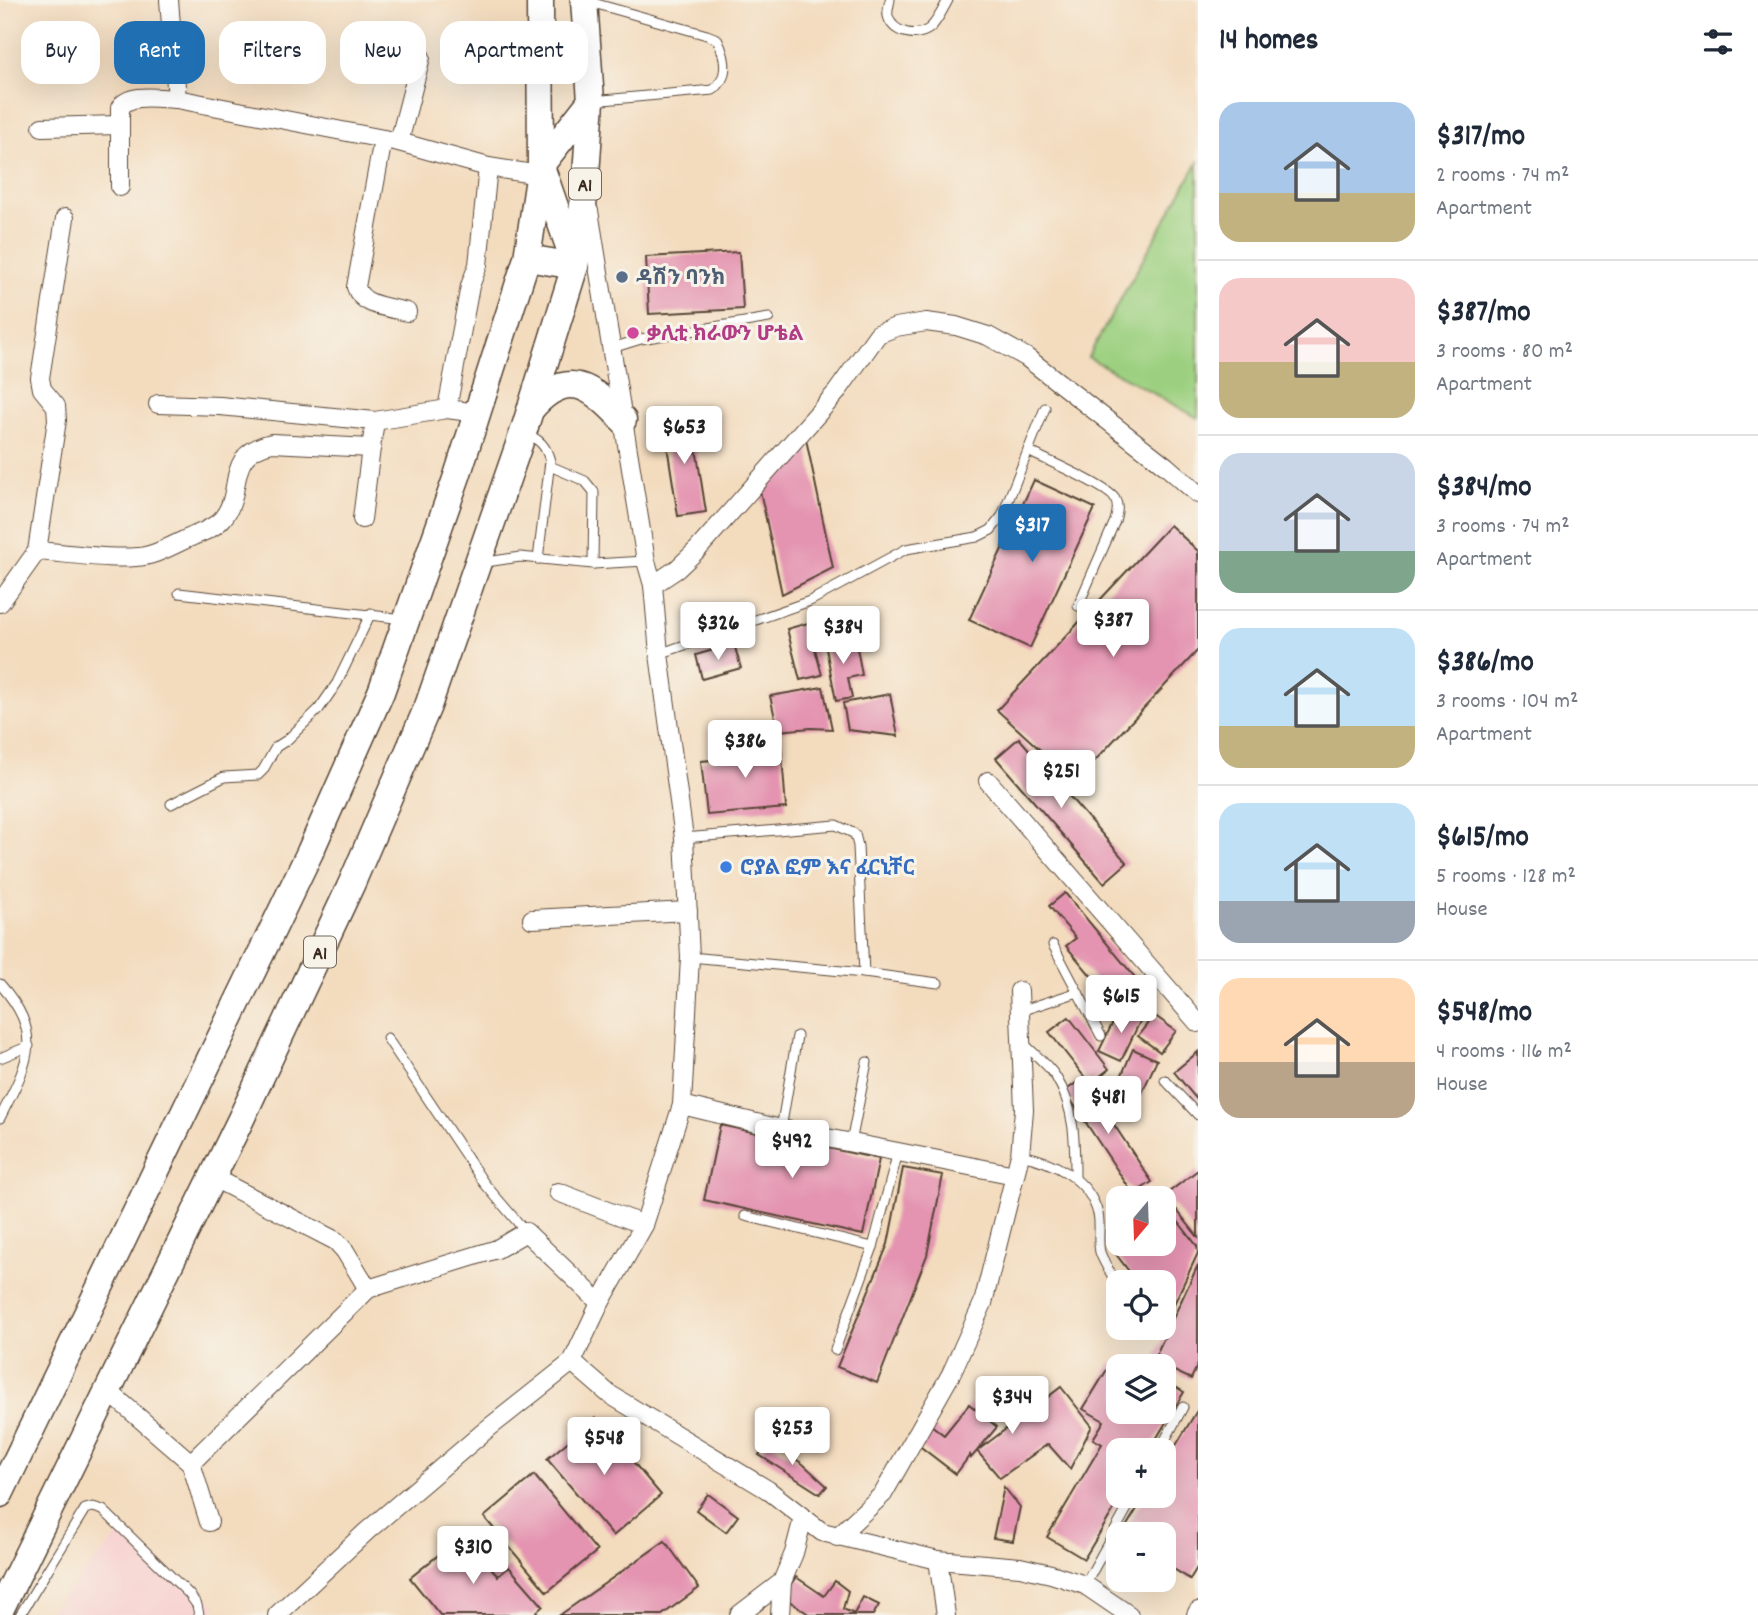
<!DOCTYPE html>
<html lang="en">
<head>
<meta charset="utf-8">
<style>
	body { margin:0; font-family:Dekko,"Noto Sans Ethiopic",sans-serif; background:#f2f2f3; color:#1f2937; height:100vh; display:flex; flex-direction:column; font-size:26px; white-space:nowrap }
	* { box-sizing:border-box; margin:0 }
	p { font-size:23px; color:#747a83 }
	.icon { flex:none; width:38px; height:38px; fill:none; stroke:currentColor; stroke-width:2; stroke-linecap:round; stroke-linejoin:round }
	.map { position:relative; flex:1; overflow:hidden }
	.details { display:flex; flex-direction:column; background:#fff; width:560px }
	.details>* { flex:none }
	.top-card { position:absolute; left:21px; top:21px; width:665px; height:63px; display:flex; gap:14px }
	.needle { width:46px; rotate:199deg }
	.fabs { position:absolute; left:1106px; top:1186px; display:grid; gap:14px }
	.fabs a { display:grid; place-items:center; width:70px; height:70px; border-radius:14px; background:#fff; box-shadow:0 7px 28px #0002; font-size:35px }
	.price { position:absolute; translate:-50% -60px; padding:0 16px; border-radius:7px; background:#fff; color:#222; font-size:23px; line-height:46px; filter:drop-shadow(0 2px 4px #0008) }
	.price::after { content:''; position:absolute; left:50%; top:42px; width:21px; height:16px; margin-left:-10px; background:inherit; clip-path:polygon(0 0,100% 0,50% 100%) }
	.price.selected { background:#1f6fb2; color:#fff }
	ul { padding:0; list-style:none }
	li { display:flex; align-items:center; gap:21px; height:175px; padding:0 21px }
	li+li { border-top:2px solid #e0e1e3 }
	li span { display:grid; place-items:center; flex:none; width:196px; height:140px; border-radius:21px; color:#555 }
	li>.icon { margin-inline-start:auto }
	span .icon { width:84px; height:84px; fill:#fffc; stroke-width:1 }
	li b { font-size:30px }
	h2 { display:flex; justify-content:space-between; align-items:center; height:84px; padding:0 21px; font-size:30px }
	.pill { padding:0 24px; border-radius:21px; background:#fff; box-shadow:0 7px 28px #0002; font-size:24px; line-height:63px }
	.pill.selected { background:#1f6fb2; color:#fff }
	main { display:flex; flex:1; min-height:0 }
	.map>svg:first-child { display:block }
</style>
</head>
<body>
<main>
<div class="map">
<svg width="1198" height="1615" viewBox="0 0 1198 1615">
	<rect width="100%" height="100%" fill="#f7f3e8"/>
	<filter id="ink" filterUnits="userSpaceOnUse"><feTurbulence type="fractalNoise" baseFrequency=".0143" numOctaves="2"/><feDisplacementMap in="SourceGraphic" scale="14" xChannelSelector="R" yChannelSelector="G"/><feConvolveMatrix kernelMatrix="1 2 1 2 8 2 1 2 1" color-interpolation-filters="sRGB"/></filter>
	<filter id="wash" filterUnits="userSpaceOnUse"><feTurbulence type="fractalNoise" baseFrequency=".00686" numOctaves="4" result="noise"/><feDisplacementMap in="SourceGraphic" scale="28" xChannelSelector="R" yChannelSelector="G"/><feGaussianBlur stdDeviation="1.57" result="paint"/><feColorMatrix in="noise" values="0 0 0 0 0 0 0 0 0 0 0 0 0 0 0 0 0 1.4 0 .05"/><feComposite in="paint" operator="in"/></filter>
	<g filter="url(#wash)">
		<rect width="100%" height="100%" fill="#f3dbbe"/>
		<!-- built -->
		<polygon fill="#f7d0cf" points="122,1531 217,1606 208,1615 46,1615"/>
		<!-- green -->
		<polygon fill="#9cd080" stroke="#6c7d4f" stroke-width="2" points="1198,162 1198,418 1088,357"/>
		<g id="blocks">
			<!-- building -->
			<g fill="#e494b1">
				<polygon points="739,252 743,309 649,314 646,257"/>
				<polygon points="691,416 706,512 678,516 663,420"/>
				<polygon points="806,439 833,568 782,594 759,486"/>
				<polygon points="1034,480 1095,508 1030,648 969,620"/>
				<polygon points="1170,525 1198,551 1198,650 1075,782 997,710"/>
				<polygon points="808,623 822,675 800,680 787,629"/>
				<polygon points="855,637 862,675 848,678 852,698 836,701 825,643"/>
				<polygon points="734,644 741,668 702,679 696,655"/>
				<polygon points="823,687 832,729 811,728 778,731 770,696"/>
				<polygon points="890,694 898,736 848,730 843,703"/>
				<polygon points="1019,738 1127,863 1104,883 996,758"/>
				<polygon points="781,743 786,808 707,815 701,761 724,759 723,747"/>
				<polygon points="1065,893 1149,994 1124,1015 1066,946 1076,938 1049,906"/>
				<polygon points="1134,1009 1144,1013 1121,1061 1099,1051 1117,1014 1129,1019"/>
				<polygon points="1154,1015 1176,1031 1160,1052 1138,1036"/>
				<polygon points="1069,1017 1109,1069 1090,1084 1049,1032"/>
				<polygon points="1133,1049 1157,1060 1136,1106 1113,1095"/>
				<polygon points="1198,1052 1198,1101 1174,1072"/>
				<polygon points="1083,1078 1152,1182 1133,1194 1065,1091"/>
				<polygon points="720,1125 879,1159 863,1235 704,1200"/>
				<polygon points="903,1168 943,1175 927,1255 877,1383 837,1367 888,1244"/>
				<polygon points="1198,1170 1198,1237 1165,1195"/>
				<polygon points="1170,1211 1197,1246 1198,1253 1167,1319 1164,1316 1164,1283 1138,1283 1115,1253 1126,1244 1164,1244 1164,1216"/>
				<polygon points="1198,1265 1198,1364 1191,1379 1153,1361"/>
				<polygon points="1111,1363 1118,1368 1118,1412 1164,1412 1164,1380 1184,1392 1149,1451 1118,1451 1118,1496 1122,1496 1084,1559 1047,1537 1102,1444 1093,1439 1104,1421 1083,1409"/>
				<polygon points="1061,1387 1092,1426 1070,1469 1048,1444 1000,1478 977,1451 971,1458 970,1455 956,1474 917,1444 931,1425 944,1435 969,1404 997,1427 977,1451"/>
				<polygon points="1198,1409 1198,1566 1190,1579 1164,1563 1164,1535 1121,1535 1145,1496 1164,1496 1164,1465"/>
				<polygon points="596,1418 661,1495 613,1536 547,1459"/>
				<polygon points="768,1441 803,1464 827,1486 820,1494 759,1455"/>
				<polygon points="534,1475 597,1551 547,1592 484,1517"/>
				<polygon points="1004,1487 1020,1507 1013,1541 993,1538"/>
				<polygon points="708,1494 738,1516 726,1532 696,1510"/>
				<polygon points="457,1540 482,1557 498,1576 509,1567 543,1606 533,1615 440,1615 410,1578"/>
				<polygon points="665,1541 699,1588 662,1615 560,1615"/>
				<polygon points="796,1577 824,1596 835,1581 848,1591 843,1609 854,1614 863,1597 879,1605 873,1615 810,1615 782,1596"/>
			</g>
		</g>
	</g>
	<g filter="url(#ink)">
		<use href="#blocks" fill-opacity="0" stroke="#574536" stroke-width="2"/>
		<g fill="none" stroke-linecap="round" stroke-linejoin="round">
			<defs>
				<g id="service">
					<path d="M890 0C889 5 887 12 888 16 893 34 917 38 930 28 937 22 943 9 948 0"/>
					<path d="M586 1 707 35 717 39C726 57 730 77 713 90L592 101"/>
					<polyline points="612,348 641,339 769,318"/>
					<path d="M525 434C540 439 546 446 550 461L538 559"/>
					<path d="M1028 451C1044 459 1109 487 1115 499 1119 506 1117 513 1115 521L1078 606"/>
					<polyline points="550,466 585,481 594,492 593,564"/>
					<polyline points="480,563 520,557 593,564 646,561"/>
					<polyline points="179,593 404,619"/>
					<polyline points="659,654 810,601 906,549 977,537 991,530 1002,516 1045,408"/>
					<polyline points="171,804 224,777 258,775 263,770 276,747 287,740 319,709 337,683 371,613"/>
					<polyline points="684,838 836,825 855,834 858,846 864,973"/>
					<polyline points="1053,945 1101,1036"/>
					<polyline points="690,957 864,973 938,983"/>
					<path d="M0 984C46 1036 27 1064 0 1118"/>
					<polyline points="1020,1011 1078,992"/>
					<polyline points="387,1038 484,1183 526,1232"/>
					<path d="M1022 1042C1033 1053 1048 1064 1056 1077 1075 1108 1075 1143 1075 1177"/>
					<polyline points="0,1058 29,1046"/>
					<polyline points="1165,1080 1198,1115"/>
					<polyline points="781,1129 797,1036"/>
					<polyline points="851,1143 867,1062"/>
					<path d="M1020 1155C1052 1161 1089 1178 1098 1214 1101 1226 1097 1239 1100 1252 1104 1264 1112 1275 1118 1285"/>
					<polyline points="745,1216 873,1247"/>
					<polyline points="835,1350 873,1247 898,1152"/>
					<polyline points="1159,1451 1183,1407"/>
					<polyline points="1085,1585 1134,1496"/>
					<polyline points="20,1615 85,1509 93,1507 103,1510 189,1594 197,1605 199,1615"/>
				</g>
				<g id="minor">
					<polyline points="169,0 177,99 399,142 488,167 540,175"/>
					<polyline points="42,127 120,125"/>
					<path d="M383 139 356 287C362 307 390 307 407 312"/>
					<polyline points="399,142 421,57"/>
					<path d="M120 187V108C129 92 161 99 177 99"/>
					<polyline points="158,404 220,406 375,421 447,409 478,413"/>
					<polyline points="447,409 470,286 478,265 488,167"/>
					<polyline points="362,519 371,448"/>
					<path d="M37 551C66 553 119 561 145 556 161 553 176 543 191 537 202 532 215 528 223 518 245 491 223 454 272 443L371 448 375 421"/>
					<polyline points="653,585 677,569 698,549 836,393 878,334 896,327 926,322 956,326 988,336 1026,357 1166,466 1198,494"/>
					<polyline points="0,603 37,551 57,420 56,406 42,389 40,378 65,218"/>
					<polyline points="988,781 1198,1023"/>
					<polyline points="532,919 688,911"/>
					<polyline points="682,1105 781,1129 1015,1175"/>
					<polyline points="212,1177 336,1241 345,1251 368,1289"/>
					<polyline points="558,1192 644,1225"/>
					<polyline points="572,1362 609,1394 768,1490 822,1532 938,1560 1020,1567 1051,1574 1085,1585 1129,1615"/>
					<polyline points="107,1390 191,1463 368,1289 497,1249 526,1232 600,1303"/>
					<polyline points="191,1463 209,1522"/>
					<polyline points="837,1537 883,1494 951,1374 983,1303 1020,1155 1024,1110 1019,991"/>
					<polyline points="938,1560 946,1615"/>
					<polyline points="277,1615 367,1531 486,1430 572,1362 600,1303 644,1225 682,1105 690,957 684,838 659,654 653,585 646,561 589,211"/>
					<polyline points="739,1615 782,1582 794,1553 803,1518"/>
					<polyline points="780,1615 782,1582"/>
					<polyline points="1196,1615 1198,1611"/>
				</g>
				<g id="primary">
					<polyline points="541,165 591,101"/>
					<polyline points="543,172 574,261"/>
					<polyline points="527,258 575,266"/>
					<path d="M531 409C567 367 592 386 623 420"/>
					<polyline points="0,1494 310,852 381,692 457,476 527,258 541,165 540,0"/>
					<polyline points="0,1610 241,1119 351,885 428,706 523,433 575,266 585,190 591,101 584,0"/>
				</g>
			</defs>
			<!-- service casing -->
			<use href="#service" stroke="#574536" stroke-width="11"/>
			<!-- minor casing -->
			<use href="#minor" stroke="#574536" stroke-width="20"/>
			<!-- primary casing -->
			<use href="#primary" stroke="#574536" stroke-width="29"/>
			<!-- service -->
			<use href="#service" stroke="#fff" stroke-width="9"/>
			<!-- minor -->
			<use href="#minor" stroke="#fff" stroke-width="18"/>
			<!-- primary -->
			<use href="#primary" stroke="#fff" stroke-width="26"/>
		</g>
	</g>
	<!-- markers -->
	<circle fill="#5c6f8a" stroke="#f7f3e8" stroke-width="2.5" cx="622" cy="277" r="7"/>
	<circle fill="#d1479c" stroke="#f7f3e8" stroke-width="2.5" cx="633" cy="333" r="7"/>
	<circle fill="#3f7fe0" stroke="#f7f3e8" stroke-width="2.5" cx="726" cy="867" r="7"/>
	<g text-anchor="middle" stroke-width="6" stroke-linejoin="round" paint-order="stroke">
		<!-- shield labels -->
		<g fill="#f7f3e8" stroke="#73665b" stroke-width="2">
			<rect x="569" y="168.5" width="32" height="31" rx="5"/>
			<rect x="304" y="936.5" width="32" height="31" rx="5"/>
		</g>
		<g font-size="19" font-weight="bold" fill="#3b2a1e">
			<text x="585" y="191">A1</text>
			<text x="320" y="959">A1</text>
		</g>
		<!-- service labels -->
		<g font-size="21" font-weight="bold" fill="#4e5e75" stroke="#f7f3e8" text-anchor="start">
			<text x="636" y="284">ዳሽን ባንክ</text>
		</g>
		<!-- hotel labels -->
		<g font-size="21" font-weight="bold" fill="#b23c85" stroke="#f7f3e8" text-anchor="start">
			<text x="647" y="340">ቃሊቲ ክራውን ሆቴል</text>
		</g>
		<!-- shop labels -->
		<g font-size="21" font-weight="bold" fill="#366cbe" stroke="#f7f3e8" text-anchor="start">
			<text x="740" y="874">ሮያል ፎም እና ፈርኒቸር</text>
		</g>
	</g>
</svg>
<div class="fabs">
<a><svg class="needle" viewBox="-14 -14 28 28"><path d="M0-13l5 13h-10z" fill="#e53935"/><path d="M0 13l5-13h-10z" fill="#747a83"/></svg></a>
<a><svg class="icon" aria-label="locate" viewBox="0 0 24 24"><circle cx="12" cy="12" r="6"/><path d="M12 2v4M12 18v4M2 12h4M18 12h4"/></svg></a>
<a><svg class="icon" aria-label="layers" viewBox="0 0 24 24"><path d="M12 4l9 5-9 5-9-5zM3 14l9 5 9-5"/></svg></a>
<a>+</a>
<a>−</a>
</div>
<b class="price" style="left:684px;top:466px">$653</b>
<b class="price selected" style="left:1032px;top:564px">$317</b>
<b class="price" style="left:1113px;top:659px">$387</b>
<b class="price" style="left:718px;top:662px">$326</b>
<b class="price" style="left:843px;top:666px">$384</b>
<b class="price" style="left:745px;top:780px">$386</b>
<b class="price" style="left:1061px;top:810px">$251</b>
<b class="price" style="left:1121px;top:1035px">$615</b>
<b class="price" style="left:1108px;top:1136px">$481</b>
<b class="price" style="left:792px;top:1180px">$492</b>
<b class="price" style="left:1012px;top:1436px">$344</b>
<b class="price" style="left:792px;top:1467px">$253</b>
<b class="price" style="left:604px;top:1477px">$548</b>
<b class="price" style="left:473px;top:1586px">$310</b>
<div class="top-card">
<a class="pill">Buy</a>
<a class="pill selected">Rent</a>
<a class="pill">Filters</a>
<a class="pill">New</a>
<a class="pill">Apartment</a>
</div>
</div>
<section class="details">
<h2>14 homes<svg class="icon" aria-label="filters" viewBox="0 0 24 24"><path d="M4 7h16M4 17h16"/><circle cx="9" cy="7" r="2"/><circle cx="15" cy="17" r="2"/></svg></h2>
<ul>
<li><span style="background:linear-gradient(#a9c7e8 65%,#c2b280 0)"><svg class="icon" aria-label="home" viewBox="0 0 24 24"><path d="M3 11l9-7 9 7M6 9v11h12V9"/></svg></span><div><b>$317/mo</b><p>2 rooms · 74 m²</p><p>Apartment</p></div></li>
<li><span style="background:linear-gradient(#f6c9c9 60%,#c2b280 0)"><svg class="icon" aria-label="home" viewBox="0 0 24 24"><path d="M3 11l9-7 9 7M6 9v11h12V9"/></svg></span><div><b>$387/mo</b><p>3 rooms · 80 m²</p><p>Apartment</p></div></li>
<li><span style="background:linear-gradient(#c9d6e8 70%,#7fa58c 0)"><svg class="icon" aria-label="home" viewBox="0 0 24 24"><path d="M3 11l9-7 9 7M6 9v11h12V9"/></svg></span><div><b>$384/mo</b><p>3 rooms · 74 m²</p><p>Apartment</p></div></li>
<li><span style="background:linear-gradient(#bfe0f5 70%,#c2b280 0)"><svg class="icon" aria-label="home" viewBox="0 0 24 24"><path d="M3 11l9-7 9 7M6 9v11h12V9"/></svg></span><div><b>$386/mo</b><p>3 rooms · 104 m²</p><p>Apartment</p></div></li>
<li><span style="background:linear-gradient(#bfe0f5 70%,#9aa5b1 0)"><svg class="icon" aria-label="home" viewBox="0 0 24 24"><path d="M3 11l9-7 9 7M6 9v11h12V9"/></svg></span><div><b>$615/mo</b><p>5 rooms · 128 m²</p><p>House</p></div></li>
<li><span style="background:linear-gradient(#ffd9b3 60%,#b9a48a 0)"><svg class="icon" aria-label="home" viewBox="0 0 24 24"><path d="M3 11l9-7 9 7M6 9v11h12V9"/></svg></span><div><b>$548/mo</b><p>4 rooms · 116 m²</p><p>House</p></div></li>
</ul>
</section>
</main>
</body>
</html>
